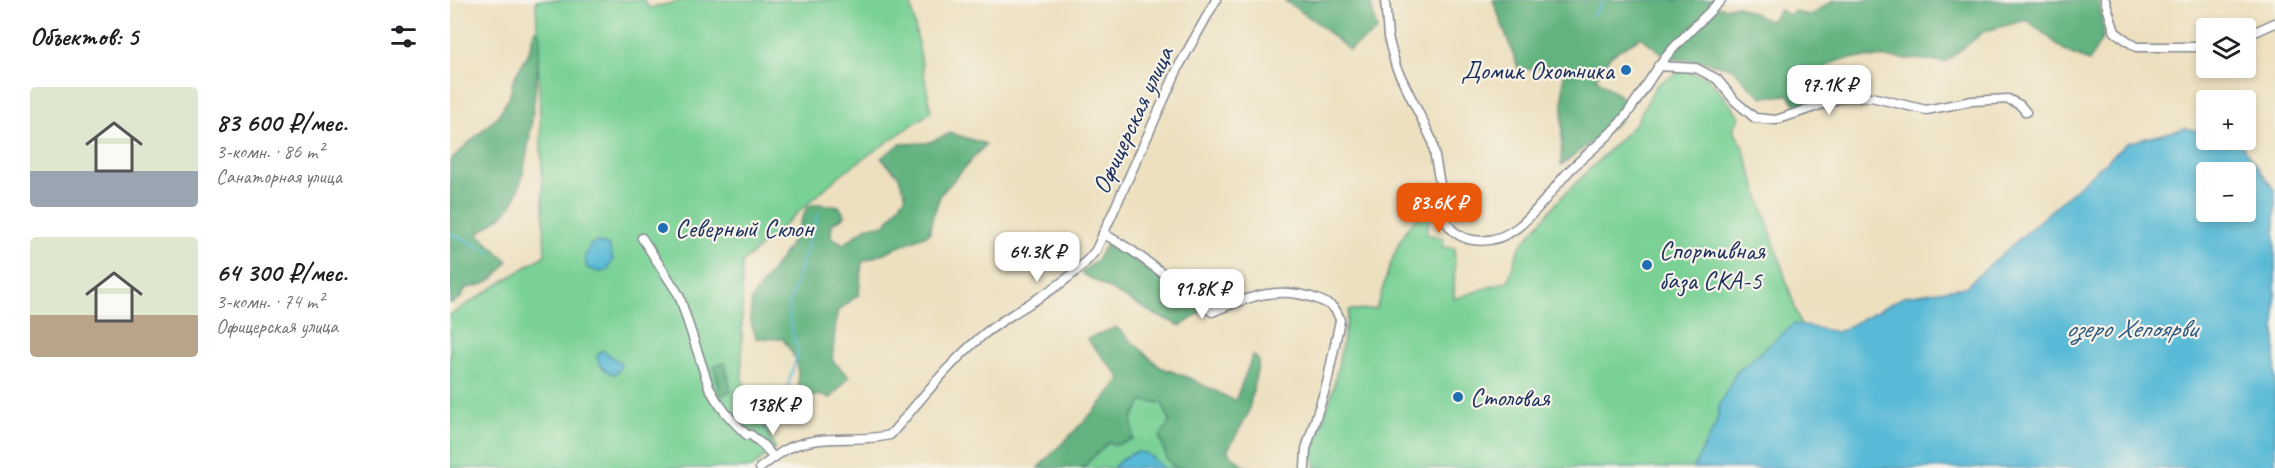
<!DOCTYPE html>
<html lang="ru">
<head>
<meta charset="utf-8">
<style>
	body { margin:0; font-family:Caveat,sans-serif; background:#f6f6f6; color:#202124; height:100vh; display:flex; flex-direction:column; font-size:22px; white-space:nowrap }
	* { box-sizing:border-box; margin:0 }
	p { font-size:20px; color:#757577 }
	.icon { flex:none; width:33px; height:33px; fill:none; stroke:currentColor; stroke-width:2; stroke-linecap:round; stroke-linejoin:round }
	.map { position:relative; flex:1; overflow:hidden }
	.details { display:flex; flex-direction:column; background:#fff; width:450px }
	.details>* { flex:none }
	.controls { position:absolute; left:1746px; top:18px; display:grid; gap:12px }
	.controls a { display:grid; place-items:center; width:60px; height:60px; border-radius:6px; background:#fff; box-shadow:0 3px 9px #0003; font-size:30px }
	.price { position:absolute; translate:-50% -51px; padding:0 14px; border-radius:12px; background:#fff; color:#222; font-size:20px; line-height:39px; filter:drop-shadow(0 2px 3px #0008) }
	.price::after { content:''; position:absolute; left:50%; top:36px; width:18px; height:14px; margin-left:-9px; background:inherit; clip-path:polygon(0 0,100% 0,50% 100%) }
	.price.on { background:#ea580c; color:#fff }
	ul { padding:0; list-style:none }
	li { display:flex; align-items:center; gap:18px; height:150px; padding:0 30px }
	li span { display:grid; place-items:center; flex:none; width:168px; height:120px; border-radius:6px; color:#555 }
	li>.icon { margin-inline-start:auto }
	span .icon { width:72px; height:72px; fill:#fffc; stroke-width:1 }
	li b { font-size:26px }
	h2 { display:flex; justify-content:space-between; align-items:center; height:72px; padding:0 30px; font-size:26px }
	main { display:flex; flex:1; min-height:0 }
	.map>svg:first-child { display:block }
</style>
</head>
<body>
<main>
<section class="details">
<h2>Объектов: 5<svg class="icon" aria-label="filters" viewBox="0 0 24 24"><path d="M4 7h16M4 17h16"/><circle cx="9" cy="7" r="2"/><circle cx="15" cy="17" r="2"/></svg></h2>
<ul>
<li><span style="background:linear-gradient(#dfe7d0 70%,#9aa5b1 0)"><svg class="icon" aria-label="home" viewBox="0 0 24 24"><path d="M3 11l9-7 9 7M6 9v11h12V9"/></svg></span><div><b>83 600 ₽/мес.</b><p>3-комн. · 86 m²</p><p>Санаторная улица</p></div></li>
<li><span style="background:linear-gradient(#dfe7d0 65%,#b9a48a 0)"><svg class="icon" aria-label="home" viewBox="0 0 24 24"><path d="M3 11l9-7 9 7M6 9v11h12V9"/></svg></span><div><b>64 300 ₽/мес.</b><p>3-комн. · 74 m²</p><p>Офицерская улица</p></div></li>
</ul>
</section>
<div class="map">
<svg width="1825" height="468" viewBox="0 0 1825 468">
	<rect width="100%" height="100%" fill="#f7f3e8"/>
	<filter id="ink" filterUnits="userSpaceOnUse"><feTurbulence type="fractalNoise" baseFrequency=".0167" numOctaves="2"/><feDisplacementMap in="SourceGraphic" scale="12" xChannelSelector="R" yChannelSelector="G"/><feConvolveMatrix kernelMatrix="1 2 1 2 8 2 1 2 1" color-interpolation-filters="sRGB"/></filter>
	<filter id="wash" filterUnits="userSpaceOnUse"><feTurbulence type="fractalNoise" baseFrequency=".008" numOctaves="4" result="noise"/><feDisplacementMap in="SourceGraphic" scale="24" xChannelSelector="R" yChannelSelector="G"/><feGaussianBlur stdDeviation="1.35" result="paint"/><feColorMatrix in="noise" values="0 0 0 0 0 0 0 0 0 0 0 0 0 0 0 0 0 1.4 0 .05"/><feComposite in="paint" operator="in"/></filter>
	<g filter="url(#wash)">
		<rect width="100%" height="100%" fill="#ede0bf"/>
		<!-- green -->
		<g fill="#79d196" stroke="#4a807a" stroke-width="1.5">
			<polygon points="86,0 194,0 199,8 236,0 460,0 481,112 391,174 292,263 292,379 325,448 302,468 0,468 0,315 95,255"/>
			<path d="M1234 70 1258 78 1290 116 1283 130 1292 144 1351 326 1344 325 1270 404 1266 424 1243 468H866L863 452 884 386 899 310 926 309C937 280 947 220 981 210L976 234 994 238 992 247 1005 248 1004 299 1058 281 1069 248 1109 200 1185 124 1207 84Z"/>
			<polygon points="693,401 712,403 720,421 710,438 717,459 725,468 714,468 696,453 673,458 663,468 632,468 682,418"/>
		</g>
		<!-- forest -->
		<g fill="#62b37f" stroke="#3e716e" stroke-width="1.5">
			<polygon points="834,0 920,0 927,31 899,50 866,22"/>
			<polygon points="1043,0 1268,0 1215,56 1191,37 1161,55 1146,78 1179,103 1169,122 1111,165 1114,66 1069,70"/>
			<path d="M1384 0H1649L1654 35 1639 61 1617 52 1577 20 1535 31 1495 62C1471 60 1395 51 1378 66 1375 68 1373 74 1371 78L1384 100 1350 111 1339 95 1313 97 1299 86 1282 68 1248 61 1224 59 1220 56 1269 6 1275 8 1286 5 1320 21 1330 10 1339 15 1344 11 1360 16Z"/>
			<path d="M88 30 91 36C86 72 80 189 57 211 48 220 37 226 28 234L58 261C46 278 38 286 16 288L11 298 0 304V160L47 117 59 98 64 78 79 52 84 31Z"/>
			<polygon points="501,133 536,144 491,194 482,219 479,234 412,262 409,294 387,312 382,360 399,377 381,398 366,395 342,415 342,420 330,424 349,392 347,361 333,339 306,338 300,318 302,298 338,248 358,206 368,204 389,206 395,216 382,224 381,237 394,244 418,226 435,225 456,196 448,175 431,158 450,144 477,143"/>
			<polygon points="657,243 702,271 753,311 731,326 706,315 631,273 647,260"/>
			<polygon points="666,327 710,367 739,378 785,401 803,355 809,361 798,414 777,451 794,466 803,468 725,468 717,459 710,437 720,421 712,403 693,401 682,418 683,439 666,445 658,443 632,468 588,468 648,407 671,378 637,339"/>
			<polygon points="275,363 281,391 271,396 264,366"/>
		</g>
		<!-- water -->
		<g fill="#58bad6" stroke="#3a749a" stroke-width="1.5" fill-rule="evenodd">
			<path d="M1736 128 1756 133V140L1789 141 1825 191V468H1243L1266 424 1270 404 1286 373 1344 324 1388 332 1455 296 1515 287 1677 143ZM1796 172V212H1756V172Z"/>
			<polygon points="147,242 159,246 163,260 157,271 149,272 137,268 135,256 141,244"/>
			<path d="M152 350 171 363 169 371 165 374C156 373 148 365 147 356Z"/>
			<polygon points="686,452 696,453 714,468 663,468 673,458"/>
		</g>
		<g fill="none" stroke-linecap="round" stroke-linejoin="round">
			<!-- stream -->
			<g stroke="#58bad6" stroke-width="2">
				<polyline points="1143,15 1154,0"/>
				<polyline points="0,233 41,252"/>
				<polyline points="315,431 328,419 334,406 339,381 348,352 340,325 339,304 368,214"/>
			</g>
		</g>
	</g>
	<g filter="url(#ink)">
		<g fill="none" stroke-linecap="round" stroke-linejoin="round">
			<defs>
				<g id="minor">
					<path d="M935 0 938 37 946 67 982 140 997 223C1003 233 1011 238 1023 240 1067 247 1093 199 1119 171 1135 155 1154 141 1169 124 1188 102 1201 74 1220 52 1236 34 1254 18 1271 0"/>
					<polyline points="1655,0 1665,32 1686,47 1756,47"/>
					<polyline points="1796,36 1825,23"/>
					<polyline points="1208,66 1246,68 1267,79 1285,101 1305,118 1326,120 1394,97 1421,97 1476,110 1522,101 1558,99 1570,105 1576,112"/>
					<path d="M653 233 681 250 744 296 762 312C799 297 827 285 867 299 879 304 886 306 890 320L877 383 856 449 855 468"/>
					<path d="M192 238 229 295 259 387C269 407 281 420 297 435H301L313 445 324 458"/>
					<path d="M310 468C319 461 328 454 337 449 368 433 407 443 440 435 470 401 498 364 533 335 570 305 617 288 646 250L729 66 766 0"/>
				</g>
			</defs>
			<!-- minor casing -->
			<use href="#minor" stroke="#84888e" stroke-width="11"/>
			<!-- minor -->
			<use href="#minor" stroke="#fff" stroke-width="8"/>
		</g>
	</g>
	<!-- markers -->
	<g fill="#1f6fb2" stroke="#f7f3e8" stroke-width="2">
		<circle cx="1176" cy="70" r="6"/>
		<circle cx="213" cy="228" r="6"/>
		<circle cx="1197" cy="265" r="6"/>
		<circle cx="1008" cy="397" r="6"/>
	</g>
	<g text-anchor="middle" stroke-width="4.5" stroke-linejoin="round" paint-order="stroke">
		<!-- poi labels -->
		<g font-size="26" fill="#1b2f5e" stroke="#f7f3e8" text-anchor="start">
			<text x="1164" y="79" text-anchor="end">Домик Охотника</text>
			<text x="225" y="237">Северный Склон</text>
			<text x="1209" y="259">Спортивная<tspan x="1209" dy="30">база СКА-5</tspan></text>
			<text x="1020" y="406">Столовая</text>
		</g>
		<!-- street labels -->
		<g font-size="26" fill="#1b2f5e" stroke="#f7f3e8">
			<text transform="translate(682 120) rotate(-65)" y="9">Офицерская улица</text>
		</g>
		<!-- water labels -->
		<g font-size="27" font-style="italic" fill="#2d5982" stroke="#f7f3e8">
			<text x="1681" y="337">озеро Хепоярви</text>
		</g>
	</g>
</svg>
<div class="controls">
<a><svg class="icon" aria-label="layers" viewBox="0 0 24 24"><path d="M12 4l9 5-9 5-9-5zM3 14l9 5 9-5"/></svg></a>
<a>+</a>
<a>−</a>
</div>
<b class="price" style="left:1379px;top:116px">97.1K ₽</b>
<b class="price on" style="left:989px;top:234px">83.6K ₽</b>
<b class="price" style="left:587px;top:283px">64.3K ₽</b>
<b class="price" style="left:752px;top:320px">91.8K ₽</b>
<b class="price" style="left:323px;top:436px">138K ₽</b>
</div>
</main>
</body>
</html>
